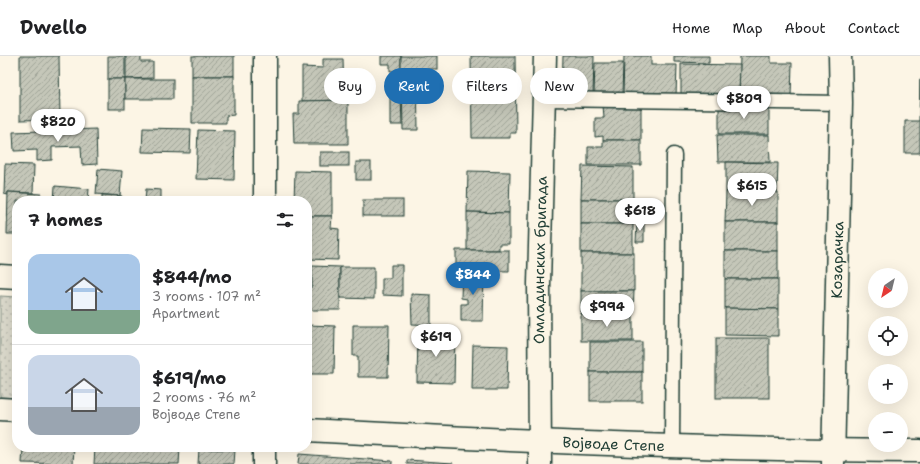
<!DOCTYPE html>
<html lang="en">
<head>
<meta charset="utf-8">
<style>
	body { margin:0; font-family:"Shantell Sans",sans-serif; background:#f2f2f2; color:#202124; height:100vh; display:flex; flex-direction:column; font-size:15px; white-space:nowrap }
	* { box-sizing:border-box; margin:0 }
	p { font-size:13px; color:#757577 }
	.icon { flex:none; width:22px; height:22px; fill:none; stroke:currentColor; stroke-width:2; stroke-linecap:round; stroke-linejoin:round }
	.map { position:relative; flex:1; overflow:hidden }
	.side { position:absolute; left:12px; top:140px; width:300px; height:256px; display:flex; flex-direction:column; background:#fff; border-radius:16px; box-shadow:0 4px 16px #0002 }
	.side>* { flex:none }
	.hud { position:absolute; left:324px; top:12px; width:380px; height:36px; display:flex; gap:8px }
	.needle { width:26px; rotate:215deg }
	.controls { position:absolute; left:868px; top:212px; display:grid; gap:8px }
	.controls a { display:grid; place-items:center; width:40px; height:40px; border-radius:50%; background:#fff; box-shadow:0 4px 16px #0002; font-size:20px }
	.price { position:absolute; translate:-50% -34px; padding:0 9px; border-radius:14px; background:#fff; color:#222; font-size:13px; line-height:26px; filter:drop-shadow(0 1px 2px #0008) }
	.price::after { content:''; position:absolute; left:50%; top:24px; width:12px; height:9px; margin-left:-6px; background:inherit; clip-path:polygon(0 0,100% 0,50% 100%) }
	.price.on { background:#1f6fb2; color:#fff }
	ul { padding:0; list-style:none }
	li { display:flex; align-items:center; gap:12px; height:100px; padding:0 16px }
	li+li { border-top:1px solid #e0e0e0 }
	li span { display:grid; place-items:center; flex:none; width:112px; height:80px; border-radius:12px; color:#555 }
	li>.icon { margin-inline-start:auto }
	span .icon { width:48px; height:48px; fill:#fffc; stroke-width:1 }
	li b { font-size:17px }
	h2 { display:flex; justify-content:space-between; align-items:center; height:48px; padding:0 16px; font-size:17px }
	.chip { padding:0 14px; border-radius:18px; background:#fff; box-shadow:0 4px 16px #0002; font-size:14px; line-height:36px }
	.chip.on { background:#1f6fb2; color:#fff }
	header { display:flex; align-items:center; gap:24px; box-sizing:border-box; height:56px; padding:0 20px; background:#fff; border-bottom:1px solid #e0e0e0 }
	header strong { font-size:19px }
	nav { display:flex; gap:22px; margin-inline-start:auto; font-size:14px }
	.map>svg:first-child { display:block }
</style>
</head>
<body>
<header>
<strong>Dwello</strong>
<nav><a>Home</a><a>Map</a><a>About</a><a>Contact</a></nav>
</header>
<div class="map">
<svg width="920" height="408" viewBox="0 0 920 408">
	<defs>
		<pattern id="park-dots" width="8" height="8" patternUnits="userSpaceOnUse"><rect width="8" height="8" fill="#dcdacc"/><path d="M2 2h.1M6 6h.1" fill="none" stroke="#bcbcb0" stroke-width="1.8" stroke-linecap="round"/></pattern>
		<pattern id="building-hatch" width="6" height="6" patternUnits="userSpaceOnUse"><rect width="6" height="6" fill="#c5c7b9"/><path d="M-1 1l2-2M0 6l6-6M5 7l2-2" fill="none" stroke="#9fa397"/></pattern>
	</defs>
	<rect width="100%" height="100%" fill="#fcf5e5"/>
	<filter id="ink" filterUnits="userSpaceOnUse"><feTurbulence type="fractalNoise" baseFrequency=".025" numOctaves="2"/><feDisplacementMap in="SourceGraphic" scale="8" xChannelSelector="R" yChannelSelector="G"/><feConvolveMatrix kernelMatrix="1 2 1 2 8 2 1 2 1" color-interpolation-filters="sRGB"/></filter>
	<g filter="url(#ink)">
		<!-- park -->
		<polygon fill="url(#park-dots)" stroke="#7e8c80" points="0,240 17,241 17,342 0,341"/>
		<!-- building -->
		<g fill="url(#building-hatch)" stroke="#1f3d34">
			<polygon points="20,0 59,0 60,63 20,64"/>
			<rect x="108" y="0" width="17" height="23"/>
			<polygon points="126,0 141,0 141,6 153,6 153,22 126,23"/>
			<rect x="192" y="0" width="42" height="20"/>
			<polygon points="381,0 401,0 401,15 390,15 390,8 381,8"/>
			<rect x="401" y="0" width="36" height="13"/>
			<polygon points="471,0 515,0 516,77 510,77 510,82 472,82"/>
			<polygon points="563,0 594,0 593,40 562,39"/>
			<polygon points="624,0 651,0 651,9 677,9 676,40 623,39"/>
			<polygon points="674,0 709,0 709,7 674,6"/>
			<polygon points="740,0 771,0 771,7 792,7 791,41 739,40"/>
			<polygon points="323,3 343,3 344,44 302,45 302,11 323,12"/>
			<polygon points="595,7 623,7 622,39 594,38"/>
			<polygon points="681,8 740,9 739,40 681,39"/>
			<polygon points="402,17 417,17 418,74 403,74"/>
			<polygon points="192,20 234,20 234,59 226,60 226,67 192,67"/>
			<rect x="108" y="23" width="17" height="30"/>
			<rect x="125" y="23" width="48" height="20"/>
			<polygon points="920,23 920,97 905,97 905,65 919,65"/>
			<polygon points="390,40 401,40 402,69 390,69"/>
			<polygon points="348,44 348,88 294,88 293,58 299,58 299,45"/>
			<polygon points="603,49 641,49 641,84 603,84 603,80 595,81 595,62 604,62"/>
			<rect x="719" y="49" width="50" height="29"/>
			<polygon points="143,72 191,73 190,97 142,96"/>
			<polygon points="96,73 97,108 82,109 81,90 52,91 52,104 37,105 37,94 14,95 13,76"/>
			<polygon points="198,74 235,75 234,124 196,123"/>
			<polygon points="717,79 769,79 770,106 718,106"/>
			<polygon points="603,84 641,84 641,109 588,109 588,91 603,91"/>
			<rect x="320" y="96" width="29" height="14"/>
			<rect x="356" y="106" width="15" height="18"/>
			<polygon points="726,106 778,107 777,136 726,136"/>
			<polygon points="5,108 34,109 33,137 8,136 8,139 4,138"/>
			<polygon points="582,110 633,111 633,143 581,143"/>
			<polygon points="98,113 122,115 120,140 96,138"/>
			<polygon points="295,115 332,116 332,160 307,160 307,145 294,145"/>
			<polygon points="468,115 510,116 509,157 467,156"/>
			<polygon points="55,130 89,133 88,145 54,145"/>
			<polygon points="146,133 161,134 161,145 145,145"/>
			<polygon points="8,136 41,138 41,145 17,145 17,178 7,178"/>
			<polygon points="726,136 778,136 778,166 725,166"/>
			<polygon points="102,139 122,140 121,145 102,145"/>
			<rect x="581" y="143" width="52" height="25"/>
			<rect x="363" y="144" width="40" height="16"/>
			<polygon points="467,156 509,157 509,188 499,188 499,194 467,194"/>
			<polygon points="307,160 332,160 331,172 339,173 338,204 307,203"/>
			<polygon points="637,166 644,166 644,186 636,186"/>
			<rect x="725" y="166" width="53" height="29"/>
			<rect x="581" y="168" width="52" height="29"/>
			<polygon points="456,194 509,194 509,215 456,214"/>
			<rect x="725" y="195" width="53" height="28"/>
			<rect x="581" y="197" width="53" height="38"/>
			<polygon points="391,209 402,209 402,240 382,239 382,222 391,222"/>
			<polygon points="312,210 340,211 340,254 307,254 307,231 312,231"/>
			<polygon points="340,211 374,211 374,243 340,242"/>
			<polygon points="462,215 484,215 483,265 461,265 461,248 467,248 467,243 461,242"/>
			<polygon points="725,223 778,223 778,253 725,252"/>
			<polygon points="581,235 634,235 633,258 581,258"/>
			<polygon points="411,238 431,239 431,269 412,268"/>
			<polygon points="725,252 778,253 778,280 725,279"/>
			<rect x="581" y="258" width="52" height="27"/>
			<polygon points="307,269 335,270 334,318 307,318"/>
			<polygon points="353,269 389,269 388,321 358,321 358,300 353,300"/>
			<polygon points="418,277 455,278 454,327 417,326"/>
			<rect x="716" y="282" width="53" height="60"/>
			<rect x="590" y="286" width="52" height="30"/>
			<polygon points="473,289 508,290 507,334 472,334"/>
			<rect x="590" y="316" width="52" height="29"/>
			<polygon points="23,391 74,391 73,408 22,407"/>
			<polygon points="95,391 180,392 179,408 94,408"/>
			<polygon points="199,393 235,394 234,408 198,408"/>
			<polygon points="299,398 392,405 392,408 298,408"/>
			<polygon points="407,404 453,407 453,408 407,408"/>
		</g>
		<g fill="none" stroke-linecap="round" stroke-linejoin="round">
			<defs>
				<g id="service">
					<polyline points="544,43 841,47"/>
					<polyline points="672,390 674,99"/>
				</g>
				<g id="minor">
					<polyline points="265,0 265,145"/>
					<polyline points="0,220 17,221"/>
					<polyline points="0,353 17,354"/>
					<path id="s1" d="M307 374C511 385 715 394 920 395"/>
					<polyline points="264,391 264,408"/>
					<path id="s2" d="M540 408 539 228 545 0"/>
				</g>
				<g id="tertiary">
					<path id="s3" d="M833 408 841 47 840 0"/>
				</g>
			</defs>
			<!-- service casing -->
			<use href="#service" stroke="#1f3d34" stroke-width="17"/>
			<!-- minor casing -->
			<use href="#minor" stroke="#1f3d34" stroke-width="25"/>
			<!-- tertiary casing -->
			<use href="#tertiary" stroke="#1f3d34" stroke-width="25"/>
			<!-- service -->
			<use href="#service" stroke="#fcf5e5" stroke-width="14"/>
			<!-- minor -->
			<use href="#minor" stroke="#fcf5e5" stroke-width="22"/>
			<!-- tertiary -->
			<use href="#tertiary" stroke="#fcf5e5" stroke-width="22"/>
		</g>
	</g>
	<g text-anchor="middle" stroke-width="3" stroke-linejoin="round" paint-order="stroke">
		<!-- street labels -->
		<g font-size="15" fill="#1f3d34" stroke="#fcf5e5">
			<text dy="5" stroke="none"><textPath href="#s2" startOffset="204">Омладинских бригада</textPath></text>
			<text dy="5" stroke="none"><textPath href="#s3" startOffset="204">Козарачка</textPath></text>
			<text dy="5" stroke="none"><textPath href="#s1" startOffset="307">Војводе Степе</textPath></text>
		</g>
	</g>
</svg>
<div class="controls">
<a><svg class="needle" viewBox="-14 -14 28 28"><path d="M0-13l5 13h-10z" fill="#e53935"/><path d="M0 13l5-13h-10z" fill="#757577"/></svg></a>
<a><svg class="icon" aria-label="locate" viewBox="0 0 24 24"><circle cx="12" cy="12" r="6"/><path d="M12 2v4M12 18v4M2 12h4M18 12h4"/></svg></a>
<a>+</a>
<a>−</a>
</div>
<b class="price" style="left:744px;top:64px">$809</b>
<b class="price" style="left:58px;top:87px">$820</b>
<b class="price" style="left:752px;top:151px">$615</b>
<b class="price" style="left:640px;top:176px">$618</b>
<b class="price on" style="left:473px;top:240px">$844</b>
<b class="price" style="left:607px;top:272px">$994</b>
<b class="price" style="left:436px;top:302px">$619</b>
<div class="hud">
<a class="chip">Buy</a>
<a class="chip on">Rent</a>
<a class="chip">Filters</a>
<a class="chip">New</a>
</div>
<section class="side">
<h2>7 homes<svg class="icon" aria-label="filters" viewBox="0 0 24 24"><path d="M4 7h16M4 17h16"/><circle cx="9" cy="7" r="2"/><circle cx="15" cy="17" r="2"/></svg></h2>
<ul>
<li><span style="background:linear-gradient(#a9c7e8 70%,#7fa58c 0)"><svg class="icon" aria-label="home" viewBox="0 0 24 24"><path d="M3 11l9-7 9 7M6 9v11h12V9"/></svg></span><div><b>$844/mo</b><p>3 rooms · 107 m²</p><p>Apartment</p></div></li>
<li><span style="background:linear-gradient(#c9d6e8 65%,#9aa5b1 0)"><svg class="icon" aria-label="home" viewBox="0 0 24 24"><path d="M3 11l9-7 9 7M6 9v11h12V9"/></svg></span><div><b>$619/mo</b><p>2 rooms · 76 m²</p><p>Војводе Степе</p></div></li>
</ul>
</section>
</div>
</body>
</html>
